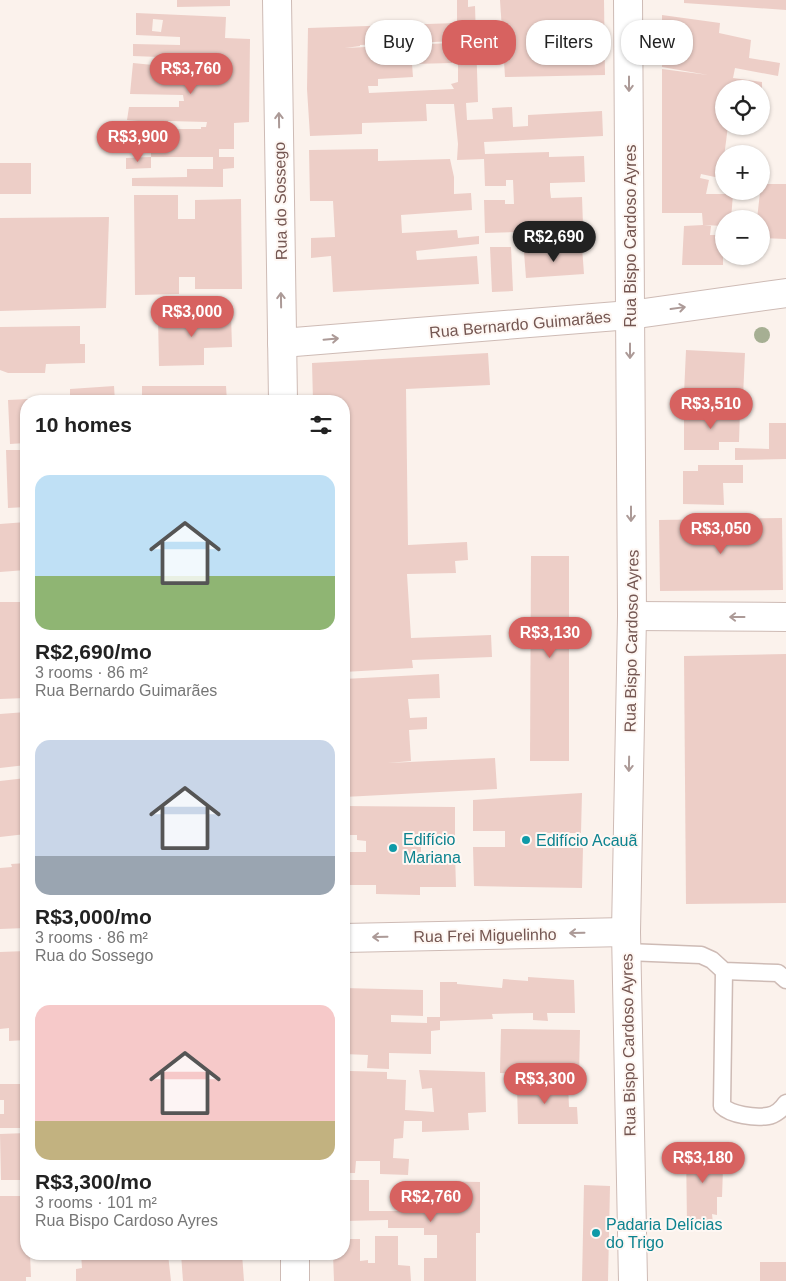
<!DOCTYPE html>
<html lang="en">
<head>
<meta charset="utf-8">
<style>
	body { margin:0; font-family:Arial,sans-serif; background:#f6f6f6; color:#222; height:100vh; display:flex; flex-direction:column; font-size:19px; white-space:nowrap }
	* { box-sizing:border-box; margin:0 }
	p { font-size:16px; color:#767676 }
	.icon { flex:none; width:28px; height:28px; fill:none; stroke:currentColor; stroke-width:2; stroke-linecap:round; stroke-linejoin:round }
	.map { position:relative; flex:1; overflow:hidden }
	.drawer { position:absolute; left:20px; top:395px; width:330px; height:865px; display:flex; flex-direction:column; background:#fff; border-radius:20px; box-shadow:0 1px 4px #0004 }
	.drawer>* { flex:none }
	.banner { position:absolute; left:365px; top:20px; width:345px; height:45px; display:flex; gap:10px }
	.tools { position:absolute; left:715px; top:80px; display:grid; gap:10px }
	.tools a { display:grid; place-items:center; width:55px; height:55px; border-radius:50%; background:#fff; box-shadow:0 1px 4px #0004; font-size:25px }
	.price { position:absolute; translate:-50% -42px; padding:0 11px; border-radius:18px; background:#d76260; color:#fff; font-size:16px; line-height:32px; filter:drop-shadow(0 1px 2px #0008) }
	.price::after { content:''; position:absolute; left:50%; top:30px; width:15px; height:11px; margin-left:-8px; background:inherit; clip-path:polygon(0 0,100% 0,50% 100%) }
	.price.selected { background:#222; color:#fff }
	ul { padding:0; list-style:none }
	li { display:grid; align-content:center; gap:10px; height:265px; padding:0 15px }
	li span { display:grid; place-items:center; height:155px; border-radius:15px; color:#555 }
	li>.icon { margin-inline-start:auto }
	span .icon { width:90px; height:90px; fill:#fffc; stroke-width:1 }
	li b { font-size:21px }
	h2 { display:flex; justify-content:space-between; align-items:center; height:60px; padding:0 15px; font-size:21px }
	.chip { padding:0 18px; border-radius:20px; background:#fff; box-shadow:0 1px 4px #0004; font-size:18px; line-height:45px }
	.chip.selected { background:#d76260; color:#fff }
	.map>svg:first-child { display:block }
</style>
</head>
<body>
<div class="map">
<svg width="786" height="1281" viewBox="0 0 786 1281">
	<rect width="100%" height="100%" fill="#fbf2ec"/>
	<!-- building -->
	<g fill="#edcec7" fill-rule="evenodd">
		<polygon points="177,0 230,0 230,6 177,7"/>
		<path d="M457 0H468V7L475 6 478 102 466 103 467 120 493 119 492 108 512 107 513 127 528 126V115L602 111 603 136 484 142 485 154 549 152V157L584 156 585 182 550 183V190L551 198 582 197 583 225 550 226V231L485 233 484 200H505V204H514L513 180H506V186H485L484 159 457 160 458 144 454 104H426L427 121 362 123V134L310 136 307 89 308 28 457 23ZM458 41V82L451 84 454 89 369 93 368 86H378V79L413 77 412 64 452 63 451 43 345 48 360 46V45Z"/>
		<polygon points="500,0 604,0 605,75 505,77"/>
		<polygon points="684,0 786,0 786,10 684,3"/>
		<path d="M136 13 226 17 225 38 250 39 249 122 234 123V149H219V157H234V168L223 169V187L132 186V178L187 177V169H213V157H151V149H138V121L127 120 129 107H179V101H184L183 95 130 94 133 63 183 68 184 58 133 56V44L180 45V37L136 35ZM153 19 163 20 161 32 152 31ZM168 121 207 122 206 127H201V129H174V127H168Z"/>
		<polygon points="662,15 720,23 719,33 751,40 749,58 780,63 778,76 735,68 733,78 762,82 762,89 724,89 723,122 724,126 728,126 723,165 724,179 701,174 700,178 709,180 706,194 733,194 731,219 724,219 724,226 704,225 711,226 710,235 723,235 723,265 682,265 684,226 703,225 702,213 662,213 662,69 708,75 662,67"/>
		<polygon points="378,149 378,161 450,159 454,177 454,194 471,193 472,210 401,215 402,233 457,230 458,238 479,236 479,244 416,251 417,260 477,256 479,284 333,292 331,256 311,258 311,238 335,237 333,201 310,201 309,150"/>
		<polygon points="151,157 151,168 126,169 126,158"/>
		<rect x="0" y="163" width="31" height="31"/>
		<polygon points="761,184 786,184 786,239 761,238 761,219 757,219"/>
		<polygon points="134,195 178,195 178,219 195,219 195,200 241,199 242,289 195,289 195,277 179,277 179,294 135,295"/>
		<polygon points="109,217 106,308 0,311 0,218"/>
		<polygon points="490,247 511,247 513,291 492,292"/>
		<polygon points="582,247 584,274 526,278 524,252"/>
		<polygon points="231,315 232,347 204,348 204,365 159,366 158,317"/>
		<polygon points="80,326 80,344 85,344 85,363 46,364 45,373 8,373 0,370 0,327"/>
		<polygon points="686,350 745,353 743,397 684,394"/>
		<polygon points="488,353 490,385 406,389 408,545 467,542 468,560 455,561 456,573 407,574 411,638 491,635 492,657 412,660 413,668 344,672 344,578 349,578 349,574 344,574 344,401 313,401 312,363"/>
		<polygon points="114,386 115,401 26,401 26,443 10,444 8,400 70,397 70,389"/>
		<polygon points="142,386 226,386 227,401 142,401"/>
		<polygon points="699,411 740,411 739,442 719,442 719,450 684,450 684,419 699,418"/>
		<polygon points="769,423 786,423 786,459 735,460 735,448 769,449"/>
		<polygon points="6,450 26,450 26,507 8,508"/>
		<polygon points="698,465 743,465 743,483 723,483 724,505 683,504 683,471 698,471"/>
		<polygon points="782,518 783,590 660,591 659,520"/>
		<polygon points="26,522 26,570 0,572 0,524"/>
		<polygon points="531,556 569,556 569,761 530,761"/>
		<polygon points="0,602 26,602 26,698 0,699"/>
		<polygon points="786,654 786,903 686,904 684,656"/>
		<polygon points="439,674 440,698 408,699 410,718 427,717 427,729 409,730 411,761 388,763 495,758 497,789 344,797 344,679"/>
		<polygon points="26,712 26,765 0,768 0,714"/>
		<polygon points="26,778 26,834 0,837 0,781"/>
		<polygon points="582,793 581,833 547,833 547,848 583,848 582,888 474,886 473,847 505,847 505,831 473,831 473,800"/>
		<polygon points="344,806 455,807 455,844 421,844 421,853 455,854 456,887 420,887 420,895 376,894 376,885 344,885 344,852 366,852 366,841 357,840 357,835 344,835"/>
		<polygon points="26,863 26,928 0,929 0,868 12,867 11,864"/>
		<polygon points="26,951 26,1040 9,1041 9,1028 0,1029 0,952"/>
		<polygon points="528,977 574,980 575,1013 547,1013 548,1021 533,1020 533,1013 492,1014 493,1019 440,1021 440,1030 431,1031 431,1054 389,1053 389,1069 367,1068 368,1055 344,1054 344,988 423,990 423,1016 391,1015 391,1022 427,1023 427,1017 440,1017 440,982 457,982 457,984 502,988 503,979 528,981"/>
		<polygon points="501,1029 580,1030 579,1076 500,1073"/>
		<polygon points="419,1070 485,1072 486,1112 468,1113 469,1130 422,1132 422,1121 404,1121 403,1138 394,1139 393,1158 409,1159 408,1175 380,1174 380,1161 356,1161 355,1173 344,1173 344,1080 350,1080 350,1071 387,1072 387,1079 406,1080 405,1110 434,1112 432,1088 422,1089"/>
		<polygon points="0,1084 26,1084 26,1128 0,1128 0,1114 4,1114 4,1100 0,1100"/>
		<polygon points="568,1084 569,1107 577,1107 578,1124 518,1124 517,1086"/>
		<polygon points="26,1133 26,1195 23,1195 23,1180 1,1180 0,1134"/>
		<polygon points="686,1147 718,1147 719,1169 723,1169 722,1197 717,1197 717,1215 712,1214 713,1224 687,1225"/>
		<polygon points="344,1180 369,1180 369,1211 410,1211 410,1189 425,1189 424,1181 480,1182 480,1233 476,1233 476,1281 424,1281 424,1258 437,1258 437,1235 424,1235 424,1228 388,1228 388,1220 344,1221"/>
		<polygon points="584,1185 610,1186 608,1281 582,1281"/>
		<polygon points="0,1196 26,1196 26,1218 24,1218 25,1253 30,1254 31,1277 26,1277 26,1281 0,1281"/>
		<polygon points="375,1236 398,1236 398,1265 410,1266 411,1281 334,1281 333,1254 344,1254 344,1239 360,1239 360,1261 368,1260 368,1263 375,1263"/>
		<polygon points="81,1254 168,1254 171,1281 76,1281 76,1269 82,1268"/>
		<polygon points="181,1254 242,1254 244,1281 183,1281"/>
		<rect x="760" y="1262" width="26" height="19"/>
	</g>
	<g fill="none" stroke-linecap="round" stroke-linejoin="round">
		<defs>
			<g id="lane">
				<polyline points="627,952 701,955 712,960 724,971 778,973 786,980"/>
				<path d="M724 971 722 1106C731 1115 755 1118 768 1116 775 1115 782 1109 786 1103"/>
			</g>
			<g id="street">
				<polyline points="277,0 283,401"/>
				<polyline points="628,0 632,616 626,932 633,1281"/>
				<polyline points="282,343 630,315 786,293"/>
				<polyline points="632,616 786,617"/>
				<polyline points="344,938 626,932"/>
				<polyline points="295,1254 295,1281"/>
			</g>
		</defs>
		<!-- lane casing -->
		<use href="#lane" stroke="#cebbb5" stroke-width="19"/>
		<!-- street casing -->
		<use href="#street" stroke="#cebbb5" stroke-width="30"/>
		<!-- lane -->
		<use href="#lane" stroke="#fff" stroke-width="16"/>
		<!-- street -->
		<use href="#street" stroke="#fff" stroke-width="28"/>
	</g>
	<!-- trees -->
	<circle fill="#a6af93" cx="762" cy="335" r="8"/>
	<!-- one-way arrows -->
	<defs><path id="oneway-shaft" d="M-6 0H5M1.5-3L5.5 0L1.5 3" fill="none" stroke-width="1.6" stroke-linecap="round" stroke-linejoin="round" transform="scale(1.25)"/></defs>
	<g stroke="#ac9a97">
		<use href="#oneway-shaft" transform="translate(629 84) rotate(90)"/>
		<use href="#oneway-shaft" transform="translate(279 120) rotate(-91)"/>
		<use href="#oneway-shaft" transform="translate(281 300) rotate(-91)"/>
		<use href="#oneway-shaft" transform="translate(678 308) rotate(-8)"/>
		<use href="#oneway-shaft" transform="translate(331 339) rotate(-5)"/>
		<use href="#oneway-shaft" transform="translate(630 351) rotate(90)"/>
		<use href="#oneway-shaft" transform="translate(631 514) rotate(90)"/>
		<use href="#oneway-shaft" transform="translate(737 617) rotate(-180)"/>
		<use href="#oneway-shaft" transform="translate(629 764) rotate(91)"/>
		<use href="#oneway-shaft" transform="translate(577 933) rotate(179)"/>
		<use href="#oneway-shaft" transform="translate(380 937) rotate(179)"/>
	</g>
	<!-- markers -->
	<g fill="#0f9aa8" stroke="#fef7f3" stroke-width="2">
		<circle cx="526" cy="840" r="5"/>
		<circle cx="393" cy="848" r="5"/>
		<circle cx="596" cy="1233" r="5"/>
	</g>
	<g text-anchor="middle" stroke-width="4" stroke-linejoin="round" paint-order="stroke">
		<!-- street labels -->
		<g font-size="16" fill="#745651" stroke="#fef7f3">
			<text transform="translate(280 201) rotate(-91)" y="6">Rua do Sossego</text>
			<text transform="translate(630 236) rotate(-90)" y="6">Rua Bispo Cardoso Ayres</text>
			<text transform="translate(520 324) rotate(-5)" y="6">Rua Bernardo Guimarães</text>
			<text transform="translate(631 641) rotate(-89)" y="6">Rua Bispo Cardoso Ayres</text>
			<text transform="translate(485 935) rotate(-1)" y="6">Rua Frei Miguelinho</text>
			<text transform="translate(628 1045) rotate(-91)" y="6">Rua Bispo Cardoso Ayres</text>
		</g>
		<!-- culture labels -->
		<g font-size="16" fill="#0d838f" stroke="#fef7f3" text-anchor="start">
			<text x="403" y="845">Edifício<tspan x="403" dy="18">Mariana</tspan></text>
			<text x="536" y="846">Edifício Acauã</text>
			<text x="606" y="1230">Padaria Delícias<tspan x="606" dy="18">do Trigo</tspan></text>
		</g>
	</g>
</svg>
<div class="tools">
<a><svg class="icon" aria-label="locate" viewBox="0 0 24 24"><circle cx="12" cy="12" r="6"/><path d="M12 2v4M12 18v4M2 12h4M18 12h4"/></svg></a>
<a>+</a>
<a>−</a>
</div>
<b class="price" style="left:191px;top:95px">R$3,760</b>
<b class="price" style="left:138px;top:163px">R$3,900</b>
<b class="price selected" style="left:554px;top:263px">R$2,690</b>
<b class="price" style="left:192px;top:338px">R$3,000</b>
<b class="price" style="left:711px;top:430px">R$3,510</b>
<b class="price" style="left:721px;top:555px">R$3,050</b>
<b class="price" style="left:550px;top:659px">R$3,130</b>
<b class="price" style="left:545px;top:1105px">R$3,300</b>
<b class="price" style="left:703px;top:1184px">R$3,180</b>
<b class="price" style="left:431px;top:1223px">R$2,760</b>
<div class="banner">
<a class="chip">Buy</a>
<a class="chip selected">Rent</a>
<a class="chip">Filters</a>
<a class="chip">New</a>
</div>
<section class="drawer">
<h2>10 homes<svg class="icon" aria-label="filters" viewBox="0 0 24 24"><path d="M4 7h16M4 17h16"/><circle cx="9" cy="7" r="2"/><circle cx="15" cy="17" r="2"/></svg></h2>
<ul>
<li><span style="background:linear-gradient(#bfe0f5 65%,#8fb573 0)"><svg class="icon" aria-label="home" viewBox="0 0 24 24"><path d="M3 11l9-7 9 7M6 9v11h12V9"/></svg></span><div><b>R$2,690/mo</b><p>3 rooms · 86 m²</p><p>Rua Bernardo Guimarães</p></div></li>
<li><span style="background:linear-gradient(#c9d6e8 75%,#9aa5b1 0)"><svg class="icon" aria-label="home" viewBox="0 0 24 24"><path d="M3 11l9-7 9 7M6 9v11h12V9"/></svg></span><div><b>R$3,000/mo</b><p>3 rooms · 86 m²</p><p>Rua do Sossego</p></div></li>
<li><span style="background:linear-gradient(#f6c9c9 75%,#c2b280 0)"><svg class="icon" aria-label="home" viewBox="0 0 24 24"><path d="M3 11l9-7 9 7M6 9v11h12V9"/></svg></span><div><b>R$3,300/mo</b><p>3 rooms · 101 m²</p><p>Rua Bispo Cardoso Ayres</p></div></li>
</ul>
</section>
</div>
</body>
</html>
